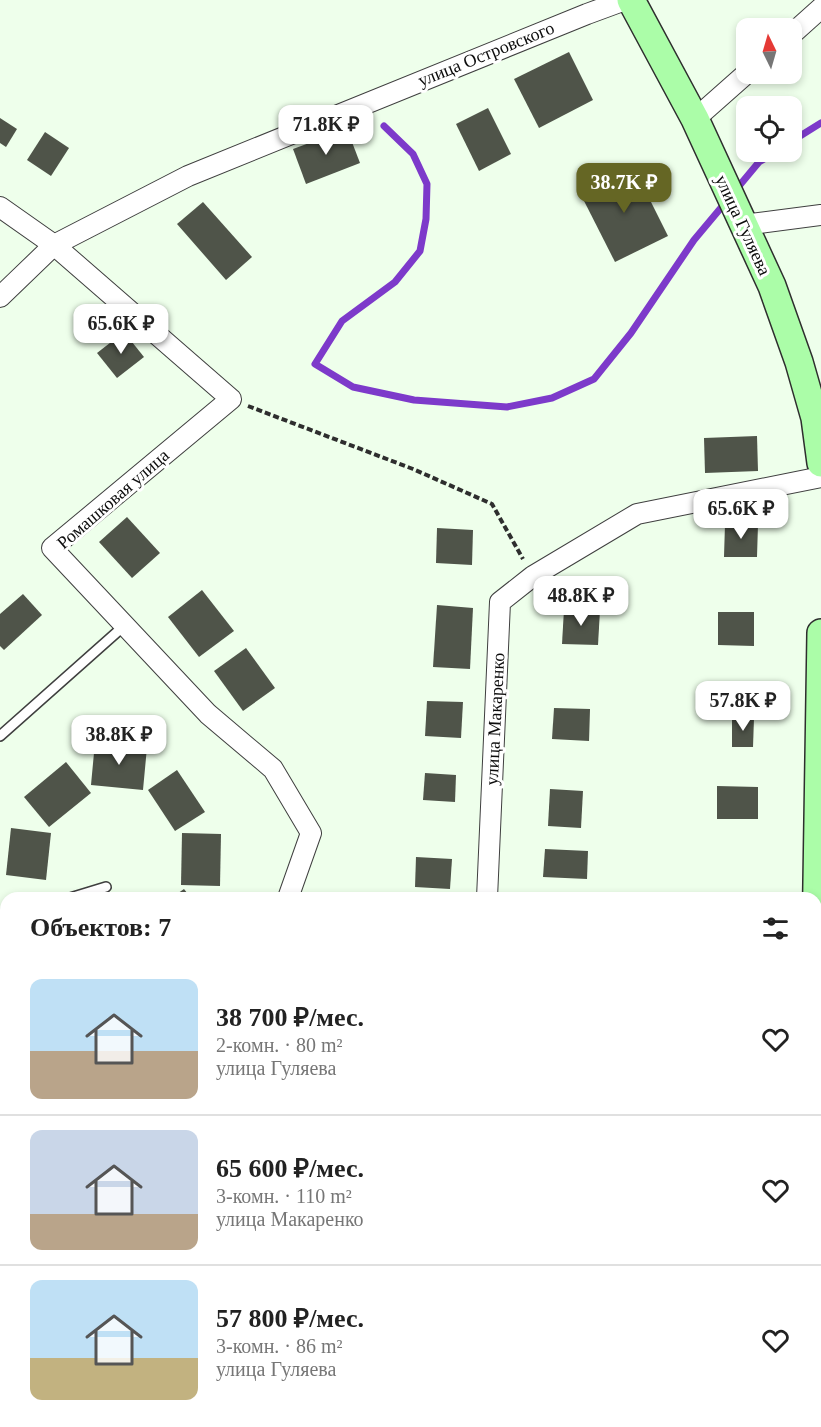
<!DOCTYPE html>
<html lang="ru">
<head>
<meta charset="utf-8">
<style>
	body { margin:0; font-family:Georgia,serif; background:#f2f2f2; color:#222; height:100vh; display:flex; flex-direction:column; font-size:22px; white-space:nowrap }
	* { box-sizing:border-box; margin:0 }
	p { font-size:20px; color:#767676 }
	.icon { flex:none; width:33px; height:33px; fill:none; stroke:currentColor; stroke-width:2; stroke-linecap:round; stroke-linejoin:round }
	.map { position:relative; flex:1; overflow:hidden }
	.panel { position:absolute; left:0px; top:892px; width:822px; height:536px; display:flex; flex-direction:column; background:#fff; border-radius:18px 18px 0 0; box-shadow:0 3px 9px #0003 }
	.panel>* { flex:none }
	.needle { width:39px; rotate:355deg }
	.buttons { position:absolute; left:736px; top:18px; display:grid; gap:12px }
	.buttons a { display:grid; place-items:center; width:66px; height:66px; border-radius:12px; background:#fff; box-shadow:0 3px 9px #0003; font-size:30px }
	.price { position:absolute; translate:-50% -51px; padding:0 14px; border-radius:12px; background:#fff; color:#222; font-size:20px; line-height:39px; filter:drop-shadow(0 2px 3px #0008) }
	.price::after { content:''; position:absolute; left:50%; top:36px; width:18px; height:14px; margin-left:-9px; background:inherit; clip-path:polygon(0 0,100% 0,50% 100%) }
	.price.current { background:#656624; color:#fff }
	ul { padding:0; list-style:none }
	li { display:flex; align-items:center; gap:18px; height:150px; padding:0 30px }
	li+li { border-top:2px solid #e0e0e0 }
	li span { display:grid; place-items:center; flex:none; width:168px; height:120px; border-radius:12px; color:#555 }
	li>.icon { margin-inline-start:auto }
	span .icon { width:72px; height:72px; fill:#fffc; stroke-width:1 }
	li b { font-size:26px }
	h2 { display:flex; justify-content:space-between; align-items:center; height:72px; padding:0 30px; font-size:26px }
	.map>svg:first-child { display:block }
</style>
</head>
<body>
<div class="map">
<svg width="821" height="1427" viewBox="0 0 821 1427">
	<rect width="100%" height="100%" fill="#eeffeb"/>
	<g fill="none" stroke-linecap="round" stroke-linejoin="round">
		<!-- stream -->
		<g stroke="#7d3aca" stroke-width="7">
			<polyline points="384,126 413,154 427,184 426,219 420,251 395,282 342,321 315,364 353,387 414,400 507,407 552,398 594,379 631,333 694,240 725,203"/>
			<polyline points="792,141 821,123"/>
			<polyline points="734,192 759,162 776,152"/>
		</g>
	</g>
	<!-- building -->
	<g fill="#4f5449">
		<polygon points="569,52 593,100 539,128 514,79"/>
		<polygon points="488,108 511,154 479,171 456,124"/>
		<polygon points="0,118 17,129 6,147 0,143"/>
		<polygon points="347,129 360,163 306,184 293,149"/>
		<polygon points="45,132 69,148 51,176 27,160"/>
		<polygon points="633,166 668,236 615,262 580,193"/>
		<polygon points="203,202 252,257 226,280 177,224"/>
		<polygon points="124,332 144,357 117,378 97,353"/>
		<polygon points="757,436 758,471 705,473 704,438"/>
		<polygon points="127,517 160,553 132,578 99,542"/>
		<polygon points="725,524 758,524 757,557 724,557"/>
		<polygon points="437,528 473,530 472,565 436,563"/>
		<polygon points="202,590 234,631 199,657 168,617"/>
		<polygon points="23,594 42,615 4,650 0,646 0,614"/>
		<polygon points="437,605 473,608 470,669 433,667"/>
		<polygon points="564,609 600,610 598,645 562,644"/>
		<polygon points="718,612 754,612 754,646 718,645"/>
		<polygon points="246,648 275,688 243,711 214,671"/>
		<polygon points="427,701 463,702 461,738 425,736"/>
		<polygon points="554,708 590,709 589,741 552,739"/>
		<polygon points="732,717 754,718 753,747 732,747"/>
		<polygon points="95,742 147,747 143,790 91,785"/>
		<polygon points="66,762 91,793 49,827 24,797"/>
		<polygon points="177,770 205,812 175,831 148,790"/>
		<polygon points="425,773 456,775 455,802 423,800"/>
		<polygon points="717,786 758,787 758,819 717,819"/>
		<polygon points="550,789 583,791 581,828 548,826"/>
		<polygon points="11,828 51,833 46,880 6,875"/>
		<polygon points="182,833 221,834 220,886 181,885"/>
		<polygon points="545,849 588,851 587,879 543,877"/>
		<polygon points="416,857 452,859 450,889 415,887"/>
		<polygon points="184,889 191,898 171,898"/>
		<polygon points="0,1206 6,1206 6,1251 0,1252"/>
		<polygon points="6,1385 6,1422 33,1422 34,1426 0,1427 0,1386"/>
		<polygon points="188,1422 236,1422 237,1427 188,1427"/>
		<polygon points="399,1423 421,1424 421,1427 399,1427"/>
	</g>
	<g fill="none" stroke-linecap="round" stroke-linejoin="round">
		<defs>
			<g id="service">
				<polyline points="0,736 125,625"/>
				<polyline points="70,898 106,887"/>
				<polyline points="0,946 6,939"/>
				<polyline points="0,969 6,974"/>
			</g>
			<g id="minor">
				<polyline points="792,34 821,8"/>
				<polyline points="695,119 747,73"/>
				<polyline points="0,207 54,245 0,297"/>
				<polyline points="743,225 821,215"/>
				<polyline points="288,898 311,833 273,769 208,714 52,548 231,399 54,245 188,176 587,14 625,0"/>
				<polyline points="487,898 500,602 533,576 637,514 821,477"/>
				<polyline points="816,1337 821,1337"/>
				<polyline points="161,1427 161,1422"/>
				<polyline points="459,1427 459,1422"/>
			</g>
			<g id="secondary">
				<polyline points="631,0 695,119 772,286 799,362 815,418 821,463"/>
				<polyline points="816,944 821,633"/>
				<polyline points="809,1427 809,1422"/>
			</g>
		</defs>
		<!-- service casing -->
		<use href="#service" stroke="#3f3f3f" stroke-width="12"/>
		<!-- minor casing -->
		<use href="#minor" stroke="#3f3f3f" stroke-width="22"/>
		<!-- secondary casing -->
		<use href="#secondary" stroke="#2e2e2e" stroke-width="30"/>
		<!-- path -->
		<polyline stroke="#2e2e2e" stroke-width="4" stroke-dasharray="6 3" stroke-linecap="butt" points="248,406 413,469 492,504 523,559"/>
		<!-- service -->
		<use href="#service" stroke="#fff" stroke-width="9"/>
		<!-- minor -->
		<use href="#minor" stroke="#fff" stroke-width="20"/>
		<!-- secondary -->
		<use href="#secondary" stroke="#abfda8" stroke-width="27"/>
	</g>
	<g text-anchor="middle" stroke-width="6" stroke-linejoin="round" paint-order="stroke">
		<!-- street labels -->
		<g font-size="18" fill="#0c0c0c" stroke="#fff">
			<text transform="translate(486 54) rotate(-22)" y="6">улица Островского</text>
			<text transform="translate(743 225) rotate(65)" y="6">улица Гуляева</text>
			<text transform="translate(113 499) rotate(-41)" y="6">Ромашковая улица</text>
			<text transform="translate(495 719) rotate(-87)" y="6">улица Макаренко</text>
		</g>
	</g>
</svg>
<div class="buttons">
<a><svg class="needle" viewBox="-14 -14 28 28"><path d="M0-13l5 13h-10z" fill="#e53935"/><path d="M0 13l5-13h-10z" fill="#767676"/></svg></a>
<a><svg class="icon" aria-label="locate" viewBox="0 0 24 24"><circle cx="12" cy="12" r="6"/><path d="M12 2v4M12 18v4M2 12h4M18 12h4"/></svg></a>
</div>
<b class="price" style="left:326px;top:156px">71.8K ₽</b>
<b class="price current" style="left:624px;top:214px">38.7K ₽</b>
<b class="price" style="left:121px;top:355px">65.6K ₽</b>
<b class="price" style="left:741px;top:540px">65.6K ₽</b>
<b class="price" style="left:581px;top:627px">48.8K ₽</b>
<b class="price" style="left:743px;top:732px">57.8K ₽</b>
<b class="price" style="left:119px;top:766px">38.8K ₽</b>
<section class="panel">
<h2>Объектов: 7<svg class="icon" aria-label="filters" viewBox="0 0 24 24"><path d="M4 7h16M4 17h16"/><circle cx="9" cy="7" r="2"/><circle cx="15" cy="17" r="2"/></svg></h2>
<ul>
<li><span style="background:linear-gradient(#bfe0f5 60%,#b9a48a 0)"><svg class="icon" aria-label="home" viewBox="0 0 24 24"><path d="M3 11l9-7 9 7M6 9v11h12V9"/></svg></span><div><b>38 700 ₽/мес.</b><p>2-комн. · 80 m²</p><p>улица Гуляева</p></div><svg class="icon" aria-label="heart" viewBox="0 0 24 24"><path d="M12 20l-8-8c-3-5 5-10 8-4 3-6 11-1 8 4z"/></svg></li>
<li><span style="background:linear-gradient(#c9d6e8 70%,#b9a48a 0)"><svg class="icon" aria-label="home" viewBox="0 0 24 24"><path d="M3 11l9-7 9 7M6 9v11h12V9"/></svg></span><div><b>65 600 ₽/мес.</b><p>3-комн. · 110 m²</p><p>улица Макаренко</p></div><svg class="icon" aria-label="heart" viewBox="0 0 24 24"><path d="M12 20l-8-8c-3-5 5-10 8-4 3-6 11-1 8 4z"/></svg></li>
<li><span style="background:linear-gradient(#bfe0f5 65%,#c2b280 0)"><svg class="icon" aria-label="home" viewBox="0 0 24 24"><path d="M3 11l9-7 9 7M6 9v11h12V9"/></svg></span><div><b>57 800 ₽/мес.</b><p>3-комн. · 86 m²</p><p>улица Гуляева</p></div><svg class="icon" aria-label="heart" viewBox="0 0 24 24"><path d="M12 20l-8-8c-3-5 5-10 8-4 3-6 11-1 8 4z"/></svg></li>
</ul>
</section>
</div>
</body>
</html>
